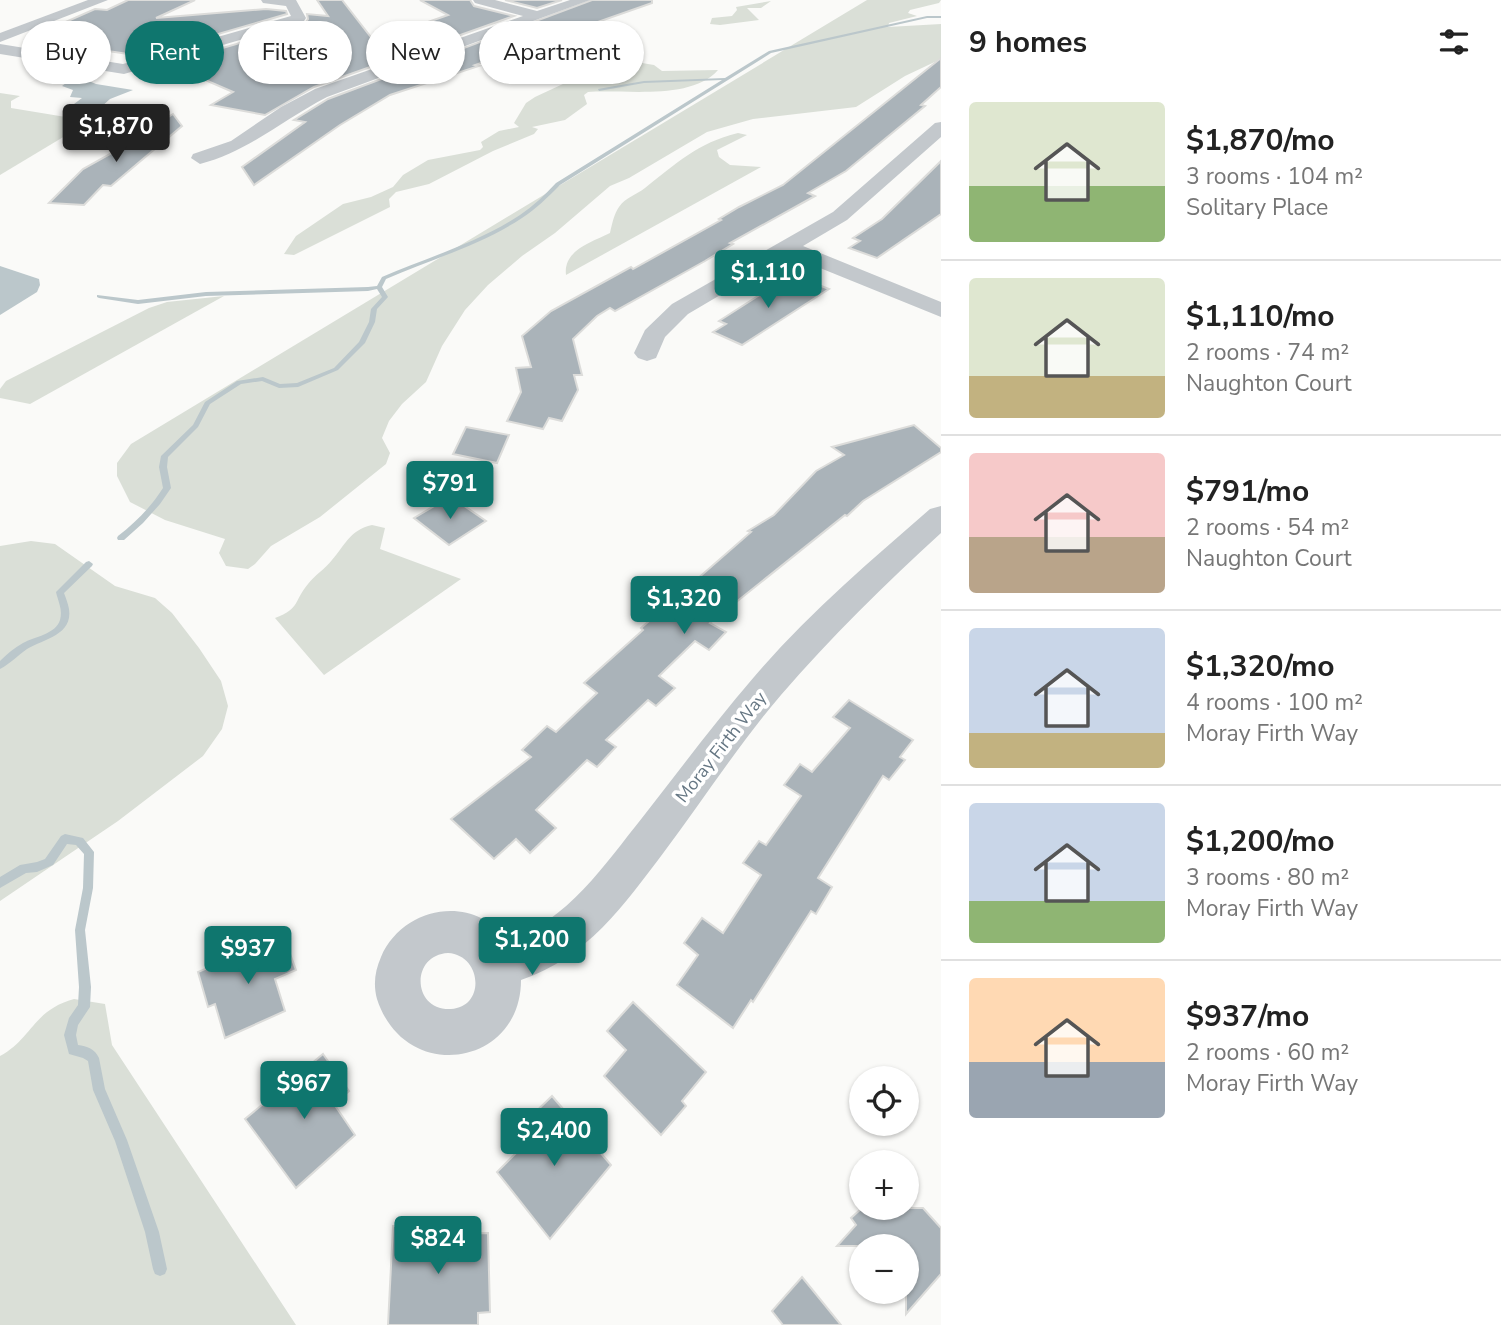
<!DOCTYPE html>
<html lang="en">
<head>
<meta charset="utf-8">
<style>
	body { margin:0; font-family:"Nunito Sans",sans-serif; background:#f2f2f2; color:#222; height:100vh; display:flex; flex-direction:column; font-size:26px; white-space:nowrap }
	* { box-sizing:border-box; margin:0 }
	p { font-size:23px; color:#767676 }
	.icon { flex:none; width:38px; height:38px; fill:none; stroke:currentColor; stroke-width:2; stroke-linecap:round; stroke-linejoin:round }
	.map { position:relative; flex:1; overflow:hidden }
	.sheet { display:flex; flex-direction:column; background:#fff; width:560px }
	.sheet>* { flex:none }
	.banner { position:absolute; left:21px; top:21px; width:665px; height:63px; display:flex; gap:14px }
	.fabs { position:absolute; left:849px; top:1066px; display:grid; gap:14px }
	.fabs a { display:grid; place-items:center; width:70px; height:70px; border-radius:50%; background:#fff; box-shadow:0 2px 5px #0004; font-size:35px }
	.price { position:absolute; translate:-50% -60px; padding:0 16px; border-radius:7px; background:#0f766e; color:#fff; font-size:23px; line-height:46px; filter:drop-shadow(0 2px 4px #0008) }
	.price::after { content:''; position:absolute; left:50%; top:42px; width:21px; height:16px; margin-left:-10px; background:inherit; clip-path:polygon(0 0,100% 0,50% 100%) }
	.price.selected { background:#222; color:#fff }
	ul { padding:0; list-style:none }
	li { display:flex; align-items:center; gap:21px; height:175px; padding:0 28px }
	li+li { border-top:2px solid #e0e0e0 }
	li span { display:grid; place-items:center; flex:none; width:196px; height:140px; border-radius:7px; color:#555 }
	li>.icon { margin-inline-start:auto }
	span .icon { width:84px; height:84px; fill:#fffc; stroke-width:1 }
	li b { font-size:30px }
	h2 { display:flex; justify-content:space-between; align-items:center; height:84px; padding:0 28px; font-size:30px }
	.chip { padding:0 24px; border-radius:32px; background:#fff; box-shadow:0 2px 5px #0004; font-size:24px; line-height:63px }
	.chip.selected { background:#0f766e; color:#fff }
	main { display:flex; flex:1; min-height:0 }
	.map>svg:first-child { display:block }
</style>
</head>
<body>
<main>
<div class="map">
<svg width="941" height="1325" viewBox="0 0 941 1325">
	<rect width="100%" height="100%" fill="#fafaf8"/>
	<!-- green -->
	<g fill="#dadfd7">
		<polygon points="867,0 941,0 939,3 910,10 908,13 917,16 889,23 888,27 941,24 941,59 905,76 856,107 753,119 707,132 629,178 610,186 555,233 522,256 488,285 465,310 442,346 426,382 402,404 389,421 382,438 390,453 386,464 320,517 271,546 255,564 248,569 226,566 219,553 225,539 165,520 130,502 117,476 117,463 131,444"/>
		<polygon points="771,1 761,8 747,8 759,20 720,25 710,24 712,18 732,16 737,10 736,7"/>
		<path d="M630 61 654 65 662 71 718 70C691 101 624 89 588 92L584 95 587 104 565 120 532 127 538 129 534 134 493 151 429 184 396 192 389 199 390 207 294 255 284 254 296 236 343 204 371 197 393 187 403 175 428 160 480 150 483 147 481 142 499 131 519 127 514 123 526 103 535 97 593 70Z"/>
		<polygon points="0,93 20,96 11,101 11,108 90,121 0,175"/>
		<path d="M738 133 747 135 717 150 719 157 730 165 761 167 566 275C563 250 592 242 610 233 612 224 614 214 619 207 626 197 636 195 645 188 677 163 697 143 738 133Z"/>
		<polygon points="224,296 30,404 0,398 0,389 6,381 149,308 167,302"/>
		<path d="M372 525 385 528 380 549 461 579 324 675 275 618C301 608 293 602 308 584 315 575 325 569 332 560 345 545 350 530 372 525Z"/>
		<polygon points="31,541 55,544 115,586 155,598 172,613 199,648 221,681 228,706 222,729 203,756 118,821 0,901 0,546"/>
		<path d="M74 999 105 1004 112 1045 296 1325H0V1056C32 1039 33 1010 74 999Z"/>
	</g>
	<!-- water -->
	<g fill="#bbc7cb">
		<polygon points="84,79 96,84 133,90 110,99 100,108 74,104 82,98 70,97 73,90 62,86 70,80"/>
		<polygon points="0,266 39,279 40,285 37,292 0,315"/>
	</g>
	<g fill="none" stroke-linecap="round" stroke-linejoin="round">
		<!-- stream -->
		<g fill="#bbc7cb" fill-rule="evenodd">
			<path d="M927 16H941V18H927L771 53 560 185C548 197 536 209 522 218 481 245 432 259 386 279L382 287 388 297 377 309 375 322 365 343 338 370 298 387 279 388 262 381 241 384 210 404 198 427 168 457 167 467 171 488 160 504 143 523 124 540H118L117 538 118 536C136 522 151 507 163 488L159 467 161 456 193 425 205 402 237 381 263 377 280 384 297 383 334 368 359 342 369 322 371 309 382 297 377 289 368 291 206 296 138 304 99 298 97 297V295L138 300 206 292 368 287 377 286 382 277C428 257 478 243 520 215 533 206 545 195 556 183L722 80 644 83 599 91 598 89 644 81 725 78 769 51Z"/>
			<path d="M89 561 93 564 92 566 64 593C66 598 68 604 69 609 73 635 44 639 27 649 18 655 10 664 0 669V661C7 654 14 648 23 643 34 637 56 634 60 620 63 610 58 601 56 592L86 562Z"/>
			<path d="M65 834 83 838 94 852 93 888 85 930 91 987 90 1007 78 1025 76 1035 78 1045C87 1046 95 1049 99 1058L105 1089 127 1140 159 1232 167 1269 165 1274 160 1276 155 1274 153 1269 145 1232 115 1141 93 1090 88 1061 83 1058 69 1054 64 1035 69 1018 78 1005 79 987 75 930 83 888 84 854 76 845 67 844 53 865 37 872 26 873 0 888V877L20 865 37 862 45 859 61 836Z"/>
		</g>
	</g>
	<!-- building -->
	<g fill="#aab3b9" stroke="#dcdcda" stroke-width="2">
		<polygon points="128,0 195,0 156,18 266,9 286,11 287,14 146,55 135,50 128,54 27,39 95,9 107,10"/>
		<polygon points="317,0 342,0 374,41 448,15 420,0 470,0 474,6 514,16 314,87 265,115 211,105 233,92 168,64 305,24 308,19 307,14 328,16"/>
		<polygon points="505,0 562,0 537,8"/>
		<polygon points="592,0 652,0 652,3 475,65 479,66 390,95 340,125 254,185 242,167 305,122 294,120 328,99"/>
		<polygon points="941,58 941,87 921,105 925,106 846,171 808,193 815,196 730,243 733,244 705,261 615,311 610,308 597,316 573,339 582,375 574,375 578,390 562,421 549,418 543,429 507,421 521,392 516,368 531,367 522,336 551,311 631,267 633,269 721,220 719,219 739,207 783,185"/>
		<polygon points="173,114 182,126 111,186 103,185 84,205 49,203 83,169 112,153"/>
		<polygon points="941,161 941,214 877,258 849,248 860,241 853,238 882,219"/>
		<polygon points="798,277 829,289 742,345 713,332 726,324 719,321 783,280 789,283"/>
		<polygon points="914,425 941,448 941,452 863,501 847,516 845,515 710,623 726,632 709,650 695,641 659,676 675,688 656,706 648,700 606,740 616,747 597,767 587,760 536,810 556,828 530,853 516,839 494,859 451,819 531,757 522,750 547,726 556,732 597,693 584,683 643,630 641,628 751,532 748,531 774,515 816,471 844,455 832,447"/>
		<polygon points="466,427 509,435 497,463 453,454"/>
		<polygon points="446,499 456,506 460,503 486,521 449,545 414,518"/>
		<polygon points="849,700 913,740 900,757 905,760 889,780 883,776 818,878 832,887 816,914 811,911 753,1002 751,1000 733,1028 677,985 698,955 684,943 702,918 723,933 761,875 743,863 759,841 766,845 801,796 784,785 800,764 812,772 850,728 833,717"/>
		<polygon points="283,935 296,970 275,979 285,1011 225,1038 215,1004 208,1007 198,972"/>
		<polygon points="633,1002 706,1072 682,1101 686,1106 661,1135 604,1076 626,1050 607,1031"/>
		<polygon points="323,1054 349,1091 334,1104 355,1135 296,1188 245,1119"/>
		<polygon points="552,1096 611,1165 550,1239 497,1172 535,1134 525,1122"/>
		<polygon points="862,1208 923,1208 941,1228 941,1274 906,1314 906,1246 837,1246 856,1225 851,1218"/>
		<polygon points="455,1225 455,1234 488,1233 490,1312 478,1313 478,1325 388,1325 393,1226"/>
		<polygon points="802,1277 841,1325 783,1325 772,1311"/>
	</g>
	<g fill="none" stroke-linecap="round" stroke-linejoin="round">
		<!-- minor -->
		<g fill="#c3c8cc" fill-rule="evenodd">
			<polygon points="88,0 108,0 0,42 0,33"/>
			<polygon points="261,0 296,0 306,18 304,21 124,74 0,54 0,44 123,64 291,16 286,6 263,3"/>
			<path d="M473 0H495L537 11 570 0H590L327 97C284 119 248 152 200 164L191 158 193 154 231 141 281 107 315 89 523 16 475 3Z"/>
			<polygon points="941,122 941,137 847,220 803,246 941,302 941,317 788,255 688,314 665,337 656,358 647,361 638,358 634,353 645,330 672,304 833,212 935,123"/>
			<path d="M941 506V533C885 584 831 637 781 695 739 744 703 800 664 852 624 905 587 958 521 980 521 1067 405 1085 377 999 373 984 375 971 381 957 403 906 474 893 507 941 567 922 605 864 642 818 679 771 715 722 754 677 807 615 869 562 930 509ZM448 953C482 955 486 1007 451 1009 412 1011 410 955 448 953Z"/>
		</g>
	</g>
	<g text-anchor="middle" stroke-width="7" stroke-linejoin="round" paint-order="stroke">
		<!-- street labels -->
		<g font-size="18" fill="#657683" stroke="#fff">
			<text transform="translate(721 747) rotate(-52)" y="6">Moray Firth Way</text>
		</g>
	</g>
</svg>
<div class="fabs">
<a><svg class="icon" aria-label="locate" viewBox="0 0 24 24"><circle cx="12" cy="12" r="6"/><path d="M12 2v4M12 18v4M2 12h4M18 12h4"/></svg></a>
<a>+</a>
<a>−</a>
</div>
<b class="price selected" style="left:116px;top:164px">$1,870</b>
<b class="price" style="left:768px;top:310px">$1,110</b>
<b class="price" style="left:450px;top:521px">$791</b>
<b class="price" style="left:684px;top:636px">$1,320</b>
<b class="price" style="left:532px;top:977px">$1,200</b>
<b class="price" style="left:248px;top:986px">$937</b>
<b class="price" style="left:304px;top:1121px">$967</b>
<b class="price" style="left:554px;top:1168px">$2,400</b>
<b class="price" style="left:438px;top:1276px">$824</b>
<div class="banner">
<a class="chip">Buy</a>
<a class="chip selected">Rent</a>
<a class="chip">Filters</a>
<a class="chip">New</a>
<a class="chip">Apartment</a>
</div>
</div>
<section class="sheet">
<h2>9 homes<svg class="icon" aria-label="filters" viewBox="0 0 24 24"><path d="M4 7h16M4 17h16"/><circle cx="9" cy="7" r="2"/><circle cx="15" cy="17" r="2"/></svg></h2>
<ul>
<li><span style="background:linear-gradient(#dfe7d0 60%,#8fb573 0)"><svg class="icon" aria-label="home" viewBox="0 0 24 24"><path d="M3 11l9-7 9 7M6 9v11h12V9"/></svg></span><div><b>$1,870/mo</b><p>3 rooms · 104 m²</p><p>Solitary Place</p></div></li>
<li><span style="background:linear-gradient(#dfe7d0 70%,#c2b280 0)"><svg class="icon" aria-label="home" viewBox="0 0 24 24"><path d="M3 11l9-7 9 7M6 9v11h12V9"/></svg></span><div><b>$1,110/mo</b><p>2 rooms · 74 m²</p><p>Naughton Court</p></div></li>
<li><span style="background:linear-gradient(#f6c9c9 60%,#b9a48a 0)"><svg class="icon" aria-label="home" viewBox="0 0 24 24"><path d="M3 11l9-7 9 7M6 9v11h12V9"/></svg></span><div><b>$791/mo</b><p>2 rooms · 54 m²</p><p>Naughton Court</p></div></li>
<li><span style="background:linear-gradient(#c9d6e8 75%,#c2b280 0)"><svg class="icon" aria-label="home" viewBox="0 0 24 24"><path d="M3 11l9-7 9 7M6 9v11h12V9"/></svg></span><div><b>$1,320/mo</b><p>4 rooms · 100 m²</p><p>Moray Firth Way</p></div></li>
<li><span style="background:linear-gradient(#c9d6e8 70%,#8fb573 0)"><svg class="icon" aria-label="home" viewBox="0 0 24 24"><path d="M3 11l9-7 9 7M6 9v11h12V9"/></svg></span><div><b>$1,200/mo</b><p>3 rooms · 80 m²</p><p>Moray Firth Way</p></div></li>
<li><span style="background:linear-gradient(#ffd9b3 60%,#9aa5b1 0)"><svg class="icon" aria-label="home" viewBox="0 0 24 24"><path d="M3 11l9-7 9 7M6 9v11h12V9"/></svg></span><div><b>$937/mo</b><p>2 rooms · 60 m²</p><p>Moray Firth Way</p></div></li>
</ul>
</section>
</main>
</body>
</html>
